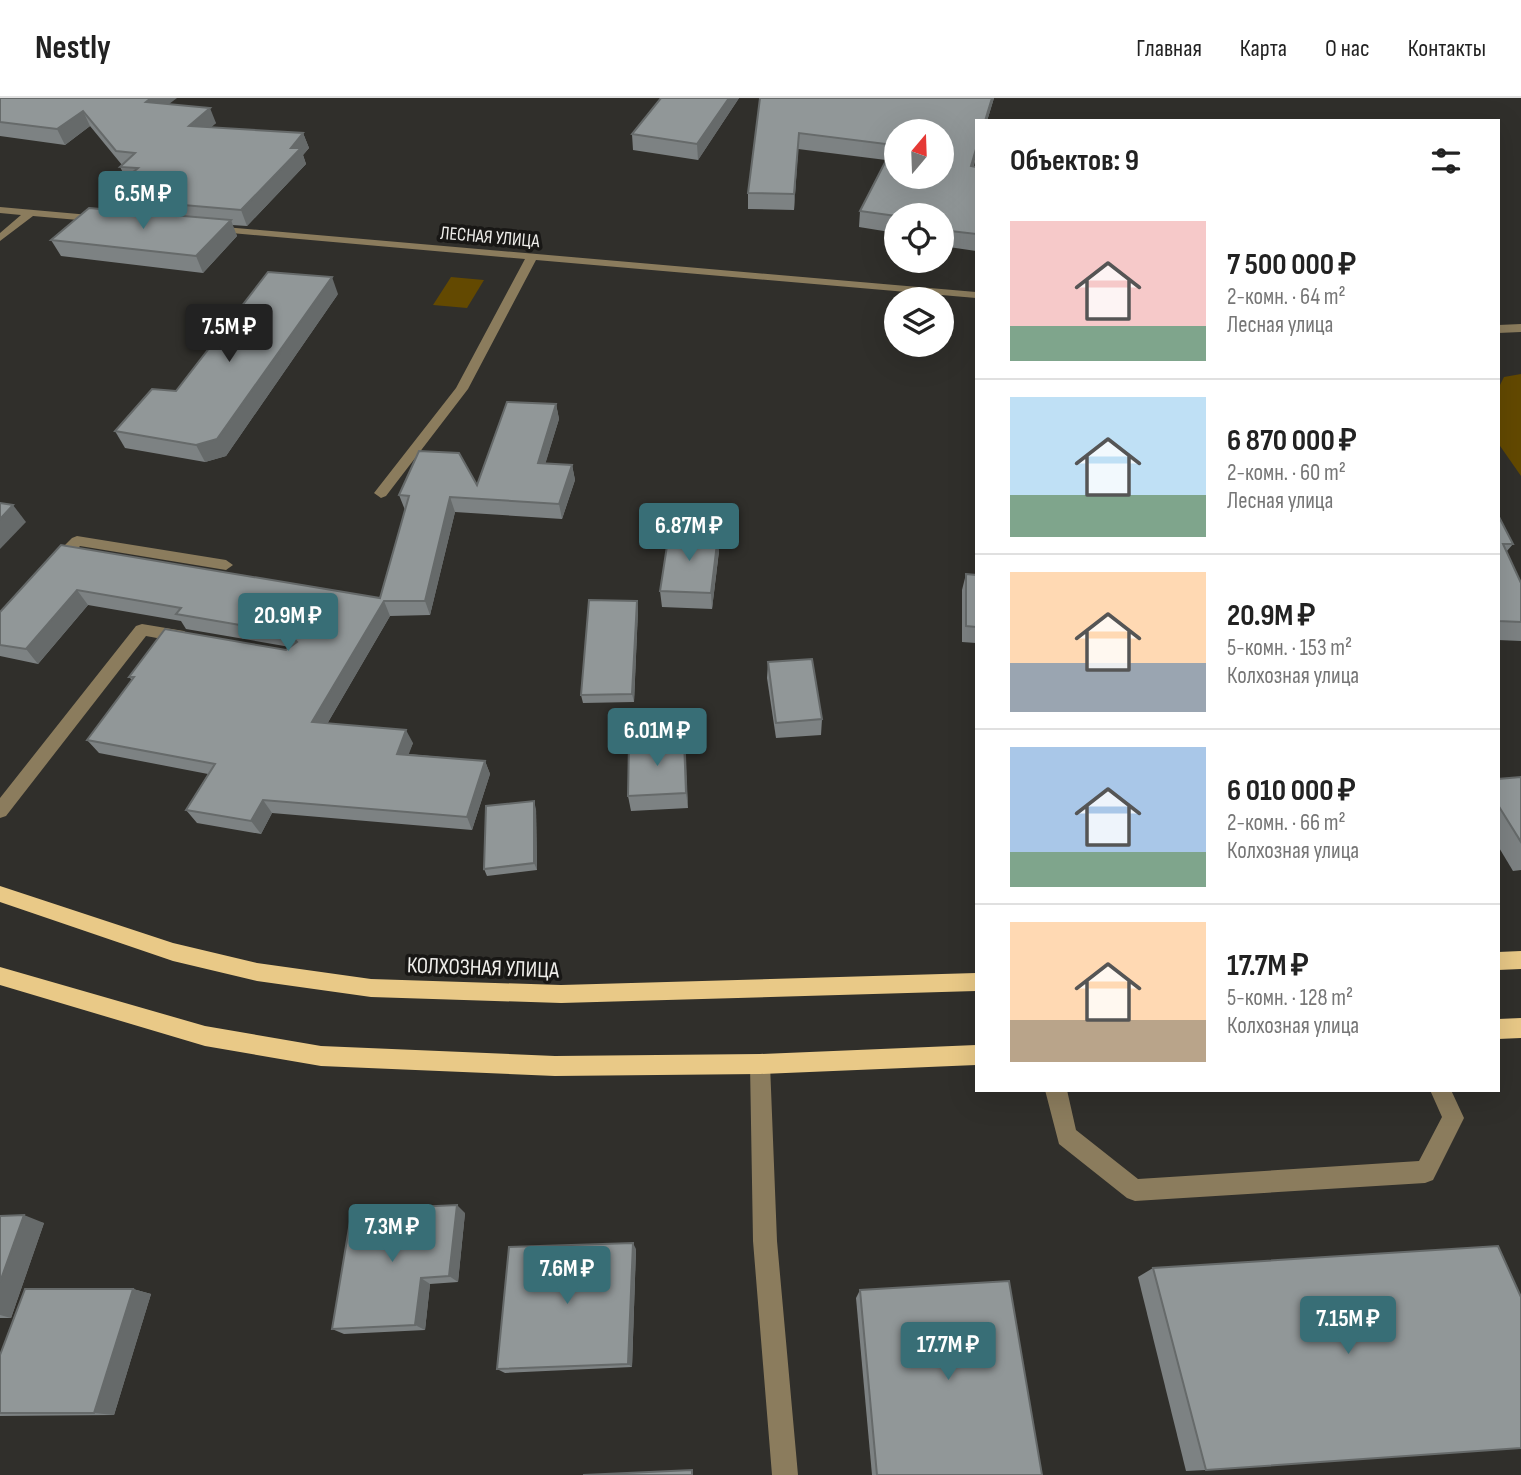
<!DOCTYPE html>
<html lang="ru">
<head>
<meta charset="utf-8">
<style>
	body { margin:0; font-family:"Sofia Sans Condensed",sans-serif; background:#f6f6f6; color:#222; height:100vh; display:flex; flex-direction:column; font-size:26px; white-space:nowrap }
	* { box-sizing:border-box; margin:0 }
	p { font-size:23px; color:#767676 }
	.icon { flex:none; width:38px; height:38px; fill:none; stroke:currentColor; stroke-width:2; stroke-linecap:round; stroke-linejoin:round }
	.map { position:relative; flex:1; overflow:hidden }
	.details { position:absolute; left:975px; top:21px; width:525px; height:973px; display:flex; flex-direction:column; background:#fff; border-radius:0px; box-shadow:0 7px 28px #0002 }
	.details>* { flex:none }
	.needle { width:46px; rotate:19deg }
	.controls { position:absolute; left:884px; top:21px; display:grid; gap:14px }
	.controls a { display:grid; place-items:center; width:70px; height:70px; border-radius:50%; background:#fff; box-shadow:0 7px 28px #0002; font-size:35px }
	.price { position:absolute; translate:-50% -60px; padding:0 16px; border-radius:7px; background:#386e76; color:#fff; font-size:23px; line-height:46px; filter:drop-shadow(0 2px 4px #0008) }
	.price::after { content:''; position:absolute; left:50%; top:42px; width:21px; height:16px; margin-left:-10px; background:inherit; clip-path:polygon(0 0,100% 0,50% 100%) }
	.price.on { background:#222; color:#fff }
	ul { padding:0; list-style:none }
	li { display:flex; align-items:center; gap:21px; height:175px; padding:0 35px }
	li+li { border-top:2px solid #e0e0e0 }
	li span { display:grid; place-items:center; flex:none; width:196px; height:140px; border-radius:0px; color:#555 }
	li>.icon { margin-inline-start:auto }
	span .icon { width:84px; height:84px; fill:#fffc; stroke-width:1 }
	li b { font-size:30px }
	h2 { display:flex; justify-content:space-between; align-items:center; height:84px; padding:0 35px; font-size:30px }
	header { display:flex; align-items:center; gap:42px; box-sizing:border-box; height:98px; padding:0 35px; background:#fff; border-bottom:2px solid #e0e0e0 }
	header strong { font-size:33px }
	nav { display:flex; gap:38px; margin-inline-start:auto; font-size:24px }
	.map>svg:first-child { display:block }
</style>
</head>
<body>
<header>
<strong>Nestly</strong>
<nav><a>Главная</a><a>Карта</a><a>О нас</a><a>Контакты</a></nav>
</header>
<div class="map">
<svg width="1521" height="1377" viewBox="0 0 1521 1377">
	<rect width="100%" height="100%" fill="#302f2b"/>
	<!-- green -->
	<g fill="#634901">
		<polygon points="451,179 484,182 467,210 433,207"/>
		<polygon points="1521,276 1521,378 1498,345 1498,291 1504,279"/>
	</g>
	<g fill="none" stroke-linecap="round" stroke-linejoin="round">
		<!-- minor -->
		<g fill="#8b7c5d" fill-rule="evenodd">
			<polygon points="0,109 101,118 106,121 101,124 33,118 0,143 0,135 21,117 0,115"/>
			<polygon points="213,128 976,194 976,200 536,162 468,291 386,398 381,400 374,395 456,290 525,161 209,133 209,129"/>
			<polygon points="1521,226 1521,234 1498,235 1498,227"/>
			<polygon points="77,438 226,462 233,467 226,472 80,448 60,470 50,470 48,466 50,462 72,440"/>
			<polygon points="142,526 184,533 192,539 184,545 146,538 6,718 0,720 0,700 136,528"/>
			<polygon points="760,956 767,959 770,966 777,1143 798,1377 772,1377 753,1143 750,966 753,959"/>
			<polygon points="1045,992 1067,992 1076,1032 1138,1081 1419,1063 1442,1019 1430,992 1451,992 1464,1020 1433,1082 1425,1085 1135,1103 1127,1100 1059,1046"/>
		</g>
		<!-- major -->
		<g fill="#e9c987" fill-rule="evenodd">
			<polygon points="0,788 173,845 257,865 371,881 561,887 976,875 976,893 561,905 371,899 257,883 173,863 0,804"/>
			<polygon points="1521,853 1521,871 1498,872 1498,854"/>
			<polygon points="0,869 205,928 321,948 555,958 760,956 976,947 976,967 760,976 555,978 321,968 205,948 0,887"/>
			<polygon points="1521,920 1521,940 1498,941 1498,921"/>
		</g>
	</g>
	<!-- wall -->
	<g fill="#7d8283">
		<polygon points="0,0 169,6 216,25 211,29 303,35 309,50 303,57 306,66 247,128 232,127 237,138 203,175 61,158 51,142 108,112 102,100 126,80 120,69 122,67 90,28 65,47 0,38"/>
		<polygon points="661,0 739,0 698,62 633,52 632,36"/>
		<polygon points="760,0 994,0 987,23 976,23 976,59 974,68 976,69 976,153 942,148 942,117 896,117 896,135 859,129 860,113 886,62 798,51 794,112 748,111 748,95"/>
		<polygon points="338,196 226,358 205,364 125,350 115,333 176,293"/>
		<polygon points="556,306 559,321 545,366 572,367 575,382 562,421 455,414 430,517 390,518 327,626 413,645 408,656 485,663 490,676 472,732 272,715 261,736 197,725 186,712 208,676 99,655 87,642 132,582 129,579 286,552 290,549 186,531 181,523 88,507 38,566 0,558 0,514 61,447 380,500 405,412 399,397 477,387"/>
		<polygon points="1498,417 1513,446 1507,453 1521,524 1521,543 1498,542"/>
		<polygon points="719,453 712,511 662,509 660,493"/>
		<polygon points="966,476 976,477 976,545 962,544 962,492"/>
		<polygon points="637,503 638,512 634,604 583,605 581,597"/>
		<polygon points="768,564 822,621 821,637 776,640 767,580"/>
		<polygon points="684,642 688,710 631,713 628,698"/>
		<polygon points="1521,679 1521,772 1513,773 1498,748 1498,681"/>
		<polygon points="536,711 537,772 487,778 484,771"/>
		<polygon points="465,1115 458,1184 430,1186 425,1232 344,1236 332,1231"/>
		<polygon points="0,1118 44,1125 11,1220 0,1220"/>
		<polygon points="636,1151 632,1269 505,1275 497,1271"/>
		<polygon points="1153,1170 1206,1372 1186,1373 1138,1179"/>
		<polygon points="133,1191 151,1196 114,1317 0,1318 0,1257"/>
		<polygon points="860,1192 1042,1377 872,1377 856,1200"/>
	</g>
	<!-- shaded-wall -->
	<g fill="#666a6a">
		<polygon points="151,0 177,0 152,19 146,4"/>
		<polygon points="729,0 739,0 698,62 697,46"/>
		<polygon points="992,0 994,0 987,23 985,23"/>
		<polygon points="210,10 216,25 195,43 189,28"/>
		<polygon points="83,13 90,28 65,47 57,31"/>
		<polygon points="303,35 309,50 303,57 306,66 247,128 241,112"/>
		<polygon points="799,35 798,51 794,112 794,96"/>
		<polygon points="976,51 976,58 969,84 971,68"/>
		<polygon points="231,122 237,138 203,175 196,158"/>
		<polygon points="332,179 338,196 226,358 205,364 196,347"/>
		<polygon points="556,306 559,321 541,380 538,365"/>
		<polygon points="572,367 575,382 562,421 559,406"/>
		<polygon points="450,399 455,414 430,517 425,503"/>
		<polygon points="13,407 26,424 0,451 0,421"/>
		<polygon points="718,437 719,453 712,511 711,495"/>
		<polygon points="77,492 88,507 38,566 26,551"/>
		<polygon points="384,503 390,518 320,638 312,624"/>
		<polygon points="637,503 638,512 634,604 632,596"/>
		<polygon points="406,632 413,645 404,669 397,656"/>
		<polygon points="684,642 686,657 688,710 686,695"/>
		<polygon points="485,663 490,676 472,732 467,719"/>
		<polygon points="263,702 272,715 261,736 251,723"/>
		<polygon points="534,703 536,711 537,772 534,765"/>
		<polygon points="457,1107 465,1115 458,1184 449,1178"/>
		<polygon points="24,1117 44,1125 11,1220 0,1217 0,1184"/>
		<polygon points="633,1145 636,1151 632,1269 628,1266"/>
		<polygon points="421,1180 430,1186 425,1232 415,1227"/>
		<polygon points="133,1191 151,1196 114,1317 94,1315"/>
	</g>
	<!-- building -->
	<g fill="#919798" stroke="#666a6a" stroke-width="2" fill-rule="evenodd">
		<polygon points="0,0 151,0 146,4 210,10 189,28 303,35 291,50 301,50 241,112 102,100 138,70 120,69 135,55 116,53 83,13 57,31 0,24"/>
		<polygon points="661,0 729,0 697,46 632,36"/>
		<path d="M760 0H992L985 23H976V51L971 68 976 69V136L942 132V117L896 118 860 113 894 47 799 35 794 96 748 95ZM896 33H942V79H896Z"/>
		<polygon points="89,110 231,122 196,158 51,142"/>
		<polygon points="268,174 332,179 217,341 196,347 115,333 152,291 176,293"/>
		<polygon points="507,304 556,306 538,365 572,367 559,406 450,399 425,503 384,503 312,624 406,632 397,656 485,663 467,719 263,702 251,723 186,712 215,666 87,642 134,579 129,579 165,531 286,552 297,544 287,535 176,516 181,510 77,492 26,551 0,547 0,514 61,447 380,500 409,398 399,397 419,353 459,355 477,387"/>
		<polygon points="0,405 13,407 0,421"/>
		<polygon points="1498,417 1513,446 1503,446 1521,485 1521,524 1498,523"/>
		<polygon points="669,435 718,437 711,495 660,493"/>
		<polygon points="966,476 976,477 976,529 966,528"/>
		<polygon points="589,502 637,503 632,596 581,597"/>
		<polygon points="812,561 822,621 776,625 768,564"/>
		<polygon points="684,642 686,695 628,698 629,644"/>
		<polygon points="1521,679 1521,744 1498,707 1498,681"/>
		<polygon points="534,703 534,765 484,771 486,708"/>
		<polygon points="457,1107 449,1178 421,1180 415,1227 332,1231 352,1112"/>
		<polygon points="24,1117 0,1184 0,1118"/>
		<polygon points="633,1145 628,1266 497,1271 509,1149"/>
		<polygon points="1498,1148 1521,1199 1521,1350 1206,1372 1153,1170"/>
		<polygon points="1009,1183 1042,1377 877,1377 860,1192"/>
		<polygon points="25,1191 133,1191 94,1315 0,1315 0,1257"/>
		<polygon points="692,1372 692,1377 583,1377"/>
	</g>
	<g text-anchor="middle" stroke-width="7" stroke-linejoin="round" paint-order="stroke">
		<!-- far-street labels -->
		<g font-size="19" fill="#eeedea" stroke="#181715">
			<text transform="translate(490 138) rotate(5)" y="7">ЛЕСНАЯ УЛИЦА</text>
		</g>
		<!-- street labels -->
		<g font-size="23" fill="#eeedea" stroke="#181715">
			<text transform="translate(483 869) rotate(2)" y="8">КОЛХОЗНАЯ УЛИЦА</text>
		</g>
	</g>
</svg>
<div class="controls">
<a><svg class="needle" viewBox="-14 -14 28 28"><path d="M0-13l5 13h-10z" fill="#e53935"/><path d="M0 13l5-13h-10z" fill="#767676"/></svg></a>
<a><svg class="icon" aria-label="locate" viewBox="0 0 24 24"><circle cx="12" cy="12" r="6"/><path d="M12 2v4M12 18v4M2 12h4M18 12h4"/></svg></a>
<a><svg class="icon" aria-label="layers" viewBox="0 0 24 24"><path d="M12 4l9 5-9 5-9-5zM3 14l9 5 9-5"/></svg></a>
</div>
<b class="price" style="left:143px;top:133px">6.5M ₽</b>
<b class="price on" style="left:229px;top:266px">7.5M ₽</b>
<b class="price" style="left:689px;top:465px">6.87M ₽</b>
<b class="price" style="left:288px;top:555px">20.9M ₽</b>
<b class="price" style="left:657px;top:670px">6.01M ₽</b>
<b class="price" style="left:392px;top:1166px">7.3M ₽</b>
<b class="price" style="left:567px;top:1208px">7.6M ₽</b>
<b class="price" style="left:1348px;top:1258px">7.15M ₽</b>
<b class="price" style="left:948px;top:1284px">17.7M ₽</b>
<section class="details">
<h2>Объектов: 9<svg class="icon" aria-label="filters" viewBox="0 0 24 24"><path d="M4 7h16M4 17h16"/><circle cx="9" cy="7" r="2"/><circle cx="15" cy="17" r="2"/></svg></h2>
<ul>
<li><span style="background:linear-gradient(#f6c9c9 75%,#7fa58c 0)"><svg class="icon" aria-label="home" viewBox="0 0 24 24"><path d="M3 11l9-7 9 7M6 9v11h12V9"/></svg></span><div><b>7 500 000 ₽</b><p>2-комн. · 64 m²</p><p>Лесная улица</p></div></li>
<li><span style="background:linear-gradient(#bfe0f5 70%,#7fa58c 0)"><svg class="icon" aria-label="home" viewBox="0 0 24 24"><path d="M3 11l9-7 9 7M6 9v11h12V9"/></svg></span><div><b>6 870 000 ₽</b><p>2-комн. · 60 m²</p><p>Лесная улица</p></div></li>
<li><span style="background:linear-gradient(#ffd9b3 65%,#9aa5b1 0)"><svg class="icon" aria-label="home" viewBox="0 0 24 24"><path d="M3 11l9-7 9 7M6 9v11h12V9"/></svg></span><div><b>20.9M ₽</b><p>5-комн. · 153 m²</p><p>Колхозная улица</p></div></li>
<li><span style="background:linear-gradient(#a9c7e8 75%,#7fa58c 0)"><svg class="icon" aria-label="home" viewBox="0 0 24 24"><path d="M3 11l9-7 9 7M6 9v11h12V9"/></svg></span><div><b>6 010 000 ₽</b><p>2-комн. · 66 m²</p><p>Колхозная улица</p></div></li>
<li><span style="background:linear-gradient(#ffd9b3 70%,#b9a48a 0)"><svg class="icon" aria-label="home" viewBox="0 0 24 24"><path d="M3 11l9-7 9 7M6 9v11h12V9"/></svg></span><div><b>17.7M ₽</b><p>5-комн. · 128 m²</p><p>Колхозная улица</p></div></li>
</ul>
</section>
</div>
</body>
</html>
